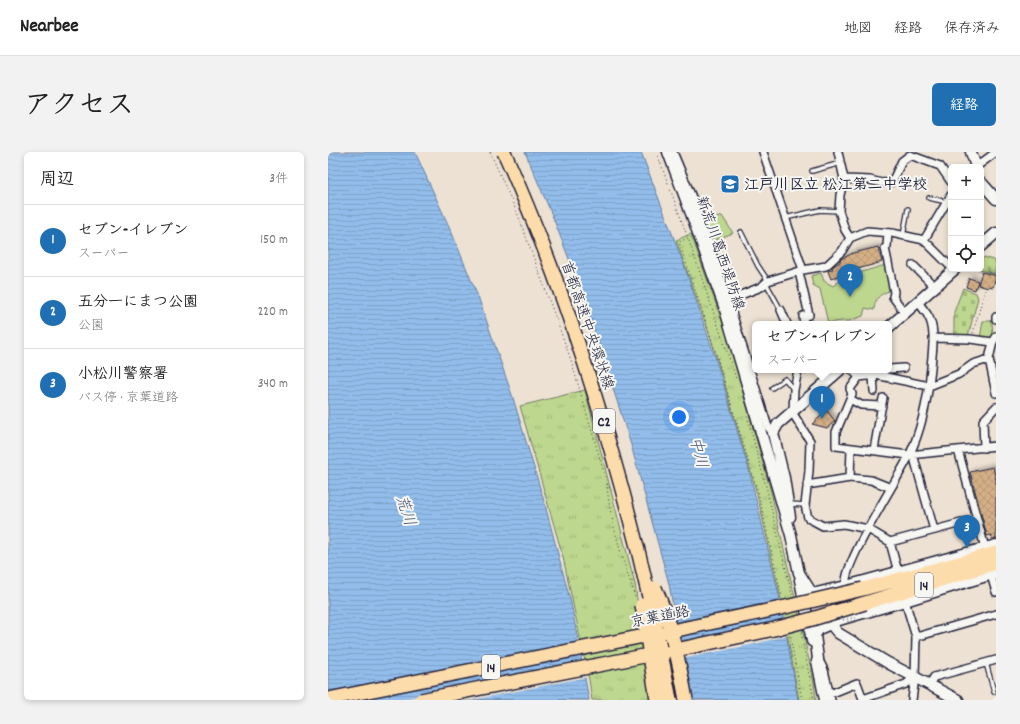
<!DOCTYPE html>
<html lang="ja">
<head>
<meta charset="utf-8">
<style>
	:root { --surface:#fff; --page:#f2f2f2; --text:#222; --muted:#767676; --line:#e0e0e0; --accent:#1f6fb2 }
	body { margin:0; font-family:Dekko,"Klee One",sans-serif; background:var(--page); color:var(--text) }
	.controls { position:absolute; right:12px; top:12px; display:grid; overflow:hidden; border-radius:6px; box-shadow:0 2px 6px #0003 }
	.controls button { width:36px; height:36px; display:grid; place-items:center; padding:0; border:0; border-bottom:1px solid var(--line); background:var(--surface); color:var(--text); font:20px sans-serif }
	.you { position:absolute; left:351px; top:265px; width:14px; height:14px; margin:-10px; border:3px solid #fff; border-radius:50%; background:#1a73e8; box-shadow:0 0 0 6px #1a73e833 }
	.badge { display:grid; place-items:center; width:26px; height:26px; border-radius:50%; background:var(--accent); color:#fff; font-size:13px; font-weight:700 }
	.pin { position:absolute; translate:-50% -33px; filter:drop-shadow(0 1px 2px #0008) }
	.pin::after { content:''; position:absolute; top:21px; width:14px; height:12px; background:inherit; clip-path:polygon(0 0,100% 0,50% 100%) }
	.popup { position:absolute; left:424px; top:169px; width:140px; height:52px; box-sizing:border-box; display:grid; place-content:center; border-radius:6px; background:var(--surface); filter:drop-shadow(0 1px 3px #0005); font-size:13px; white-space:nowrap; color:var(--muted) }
	.popup b { font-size:15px; color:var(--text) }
	.popup::after { content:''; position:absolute; left:50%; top:100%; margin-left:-8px; border:8px solid transparent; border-top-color:var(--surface) }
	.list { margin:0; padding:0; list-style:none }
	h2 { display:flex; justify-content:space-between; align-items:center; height:52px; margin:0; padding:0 16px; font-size:17px }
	h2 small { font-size:13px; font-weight:400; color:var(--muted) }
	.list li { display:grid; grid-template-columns:26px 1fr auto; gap:12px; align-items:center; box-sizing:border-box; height:72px; padding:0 16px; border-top:1px solid var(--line) }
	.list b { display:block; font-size:15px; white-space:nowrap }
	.list p { margin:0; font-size:13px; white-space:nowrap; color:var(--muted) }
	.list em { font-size:13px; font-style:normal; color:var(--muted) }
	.icon { flex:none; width:22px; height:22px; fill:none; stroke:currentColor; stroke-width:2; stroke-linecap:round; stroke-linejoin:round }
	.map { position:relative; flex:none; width:668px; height:548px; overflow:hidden; border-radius:6px }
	header { display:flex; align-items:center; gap:24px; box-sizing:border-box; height:56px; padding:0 20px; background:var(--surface); border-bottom:1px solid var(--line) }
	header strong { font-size:19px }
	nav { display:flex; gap:22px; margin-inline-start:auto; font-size:14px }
	.intro { display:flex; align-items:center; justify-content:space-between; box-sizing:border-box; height:96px; padding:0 24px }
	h1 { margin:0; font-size:28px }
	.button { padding:10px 18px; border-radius:6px; background:var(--accent); color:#fff; font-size:14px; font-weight:700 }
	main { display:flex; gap:24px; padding:0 24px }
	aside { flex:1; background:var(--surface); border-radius:6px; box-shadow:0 2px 6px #0003 }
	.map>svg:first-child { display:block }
	.grass { fill:url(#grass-tufts); stroke:#707c64 }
	.cemetery { fill:url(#cemetery-stones); stroke:#707c64 }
	.park { fill:#bdd78e; stroke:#707c64 }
	.water { fill:url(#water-rules); stroke:#657fa5 }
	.pier { fill:#ece1d2 }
	.building { fill:url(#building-cross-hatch); stroke:#22223b; filter:url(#shadow) }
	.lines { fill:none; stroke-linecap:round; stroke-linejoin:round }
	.lane-casing { stroke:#22223b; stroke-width:6 }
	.street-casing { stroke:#22223b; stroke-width:10 }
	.secondary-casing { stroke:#22223b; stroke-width:13 }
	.highway-casing { stroke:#22223b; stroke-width:16 }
	.path { stroke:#22223b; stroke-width:1; stroke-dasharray:1 3; stroke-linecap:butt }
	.lane { stroke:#f6f6f2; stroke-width:3.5 }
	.street { stroke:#f6f6f2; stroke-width:7 }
	.secondary { stroke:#f6f6f2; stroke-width:10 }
	.highway { stroke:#fddcac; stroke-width:13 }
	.highway-bridge-casing { stroke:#22223b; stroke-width:16; stroke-linecap:butt }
	.path-bridge { stroke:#22223b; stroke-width:1; stroke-dasharray:1 3; stroke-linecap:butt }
	.highway-bridge { stroke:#fddcac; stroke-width:13 }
	.labels { text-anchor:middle; stroke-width:4; stroke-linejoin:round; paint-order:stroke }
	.shield { fill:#f6f6f2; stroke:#626272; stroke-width:1 }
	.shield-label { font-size:14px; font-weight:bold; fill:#22223b }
	.poi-label { font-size:15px; font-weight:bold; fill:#22223b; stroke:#f6f6f2; text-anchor:start }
	.street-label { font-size:15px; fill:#22223b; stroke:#f6f6f2 }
	.water-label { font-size:16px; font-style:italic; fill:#495879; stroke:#f6f6f2 }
</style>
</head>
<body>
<header>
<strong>Nearbee</strong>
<nav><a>地図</a><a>経路</a><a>保存済み</a></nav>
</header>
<div class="intro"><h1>アクセス</h1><a class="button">経路</a></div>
<main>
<aside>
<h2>周辺<small>3件</small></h2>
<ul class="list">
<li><span class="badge">1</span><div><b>セブン-イレブン</b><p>スーパー</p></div><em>150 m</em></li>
<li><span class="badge">2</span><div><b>五分一にまつ公園</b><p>公園</p></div><em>220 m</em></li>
<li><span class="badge">3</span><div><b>小松川警察署</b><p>バス停 · 京葉道路</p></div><em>340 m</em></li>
</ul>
</aside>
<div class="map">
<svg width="668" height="548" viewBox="0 0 668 548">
	<defs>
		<pattern id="grass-tufts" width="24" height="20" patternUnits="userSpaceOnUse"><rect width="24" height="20" fill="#bdd78e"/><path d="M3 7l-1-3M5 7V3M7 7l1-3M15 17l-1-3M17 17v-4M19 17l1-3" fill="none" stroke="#a2b87b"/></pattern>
		<pattern id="cemetery-stones" width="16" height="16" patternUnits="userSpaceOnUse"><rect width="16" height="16" fill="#bdd78e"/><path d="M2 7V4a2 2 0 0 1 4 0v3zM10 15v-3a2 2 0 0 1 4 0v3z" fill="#a2b87b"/></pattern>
		<pattern id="water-rules" width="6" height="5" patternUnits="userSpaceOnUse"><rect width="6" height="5" fill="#92bdeb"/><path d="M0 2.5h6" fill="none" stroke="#7ea2ca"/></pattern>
		<pattern id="building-cross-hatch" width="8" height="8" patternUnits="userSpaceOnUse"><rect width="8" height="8" fill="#d4af86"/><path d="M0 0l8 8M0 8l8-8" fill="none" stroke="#b69675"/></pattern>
		<filter id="shadow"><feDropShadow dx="3" dy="-3" stdDeviation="2" flood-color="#0004"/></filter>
	</defs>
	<rect width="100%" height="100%" fill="#ece1d2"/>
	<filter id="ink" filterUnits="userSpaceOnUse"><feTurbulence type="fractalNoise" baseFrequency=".025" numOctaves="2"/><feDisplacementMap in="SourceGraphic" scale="8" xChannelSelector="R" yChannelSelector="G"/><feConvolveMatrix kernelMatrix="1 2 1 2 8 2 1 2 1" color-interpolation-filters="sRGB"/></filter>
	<g filter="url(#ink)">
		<path class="grass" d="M363,82L399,183L443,340L486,530L488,548H471L453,447L429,342L383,187L348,88Z
			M257,238L307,432L323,548H264L261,528L235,405L192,254Z"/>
		<path class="cemetery" d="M656,105L668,109L667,122L649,117H653V109Z
			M635,136L648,141L650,146L640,184L626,183V160Z"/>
		<path class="park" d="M394,64L405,81L382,90L375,71Z
			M558,113L563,138C551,143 547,145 546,158L537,156L535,164L521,169H514L500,171L492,137L485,133L483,124L493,121L496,129L505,134C516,124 544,117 558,113Z
			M655,169H664L665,184L660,187L652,186Z"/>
		<path class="water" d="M0,0H87L92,11L124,81L152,150L185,246L216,349L243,451L261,548H0Z
			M197,0H313L356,113L388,208L421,318L451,443L470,548H362L341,432L303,293L268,183L250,130L224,63Z"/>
		<path class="pier" d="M457,468L460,483L427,492L353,507L349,490Z
			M256,511L259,525L144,548H70Z"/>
		<path class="building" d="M550,95L554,110L530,117L529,115L503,127L500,119L505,117L504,115L512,110V108L513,107L525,101Z
			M654,120L668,124L665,135L661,134L660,136L650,133Z
			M641,126L650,129L647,138L638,135Z
			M499,259L507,269L499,276L484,272Z
			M665,315L668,328V387H664L663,383L659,384L642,320Z"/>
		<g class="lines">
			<defs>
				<path id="lane" d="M484,19L513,11
					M601,46L619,50L623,53
					M457,66L492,58L511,59
					M413,80L430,114L440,129
					M575,84L580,57
					M438,131L453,158
					M444,236L457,227L465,237
					M462,352L477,353
					M658,511L666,540"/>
				<path id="street" d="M345,0L371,62L400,148L440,275L445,281
					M435,0L475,118
					M510,0L516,27L512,43L511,59L517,78L522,86
					M648,15L668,0
					M516,27L542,28L554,31L564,30L574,9L582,3L612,14L623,30
					M560,81L559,94L557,96L566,140L565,145L577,161
					M596,88L623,43
					M585,113L607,135
					M471,120L481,163L475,164L476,172
					M400,148L433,135L440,129L475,118L498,114L514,99L522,86L539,79L564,81L596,88L623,115
					M453,158L459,172
					M668,165V167
					M605,186L642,187L665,190L668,185
					M665,190L661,207L668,241
					M561,217L576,216
					M524,218L531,225
					M558,218L548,223L601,234L631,222L645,212L661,207
					M545,223L546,239
					M548,223L531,225L522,237L524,242L508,280V294L581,303L668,294
					M522,247L533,253L554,254
					M465,259L466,238L470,218
					M464,260L482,289L481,319L477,353L480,366L495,374L516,372L540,377L562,390L648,367
					M656,296L655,269L668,255
					M546,298L555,246
					M630,298L657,396
					M585,302L606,378
					M522,326L523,296
					M479,333L522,326L543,328L563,336
					M562,390L570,420
					M663,423L668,440
					M518,434C513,414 570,327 581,304C594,277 600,245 603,216C604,199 609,177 599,162C596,158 593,154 590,150
					M577,449L588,485L587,525L584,548
					M588,485L668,462
					M492,510L496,518L503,548
					M601,533L606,525L668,508
					M502,542L529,531L535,547L578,532L587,525"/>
				<path id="secondary" d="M340,0L364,64L396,154L463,383L471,421L485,443
					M643,0L648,15
					M653,30L668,47
					M653,94L668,81
					M561,175L627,117
					M462,365L456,326L445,281L450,272L512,218
					M472,428L484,489
					M484,442L518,434L668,393
					M501,470L510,481L560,511L630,548
					M489,509L497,548
					M490,514V507L487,483L491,477L511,468L577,449L668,421"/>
				<path id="highway" d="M535,437L668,401
					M537,451L668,411"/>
			</defs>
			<use href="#lane" class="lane-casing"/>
			<use href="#street" class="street-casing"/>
			<use href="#secondary" class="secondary-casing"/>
			<use href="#highway" class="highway-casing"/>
			<path class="path" d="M162,0L190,63L243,208L279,331C280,357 290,392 298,417C301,427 305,436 307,446
				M330,4L360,86
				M645,181L657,138
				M408,226L360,86L351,90L380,176L430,340L454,445
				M419,264L439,338L464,443
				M279,332L284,339
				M304,430L305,421
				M473,481L486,548
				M462,484L474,548"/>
			<use href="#lane" class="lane"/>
			<use href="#street" class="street"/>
			<use href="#secondary" class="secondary"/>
			<use href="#highway" class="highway"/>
			<defs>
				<path id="highway-bridge" d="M176,0C224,107 261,217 292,330C312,402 329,475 342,548
					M327,436C343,472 351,509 358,548
					M314,453L329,548
					M339,480L453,456L535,437
					M343,499L446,477L484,467L537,451
					M0,547L326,482
					M93,548L331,501"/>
			</defs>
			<use href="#highway-bridge" class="highway-bridge-casing"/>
			<path class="path-bridge" d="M503,431L495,433L496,435L505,433
				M515,468L528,465V467L520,470V468"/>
			<use href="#highway-bridge" class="highway-bridge"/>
		</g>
	</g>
	<defs>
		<symbol id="school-square" viewBox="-11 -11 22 22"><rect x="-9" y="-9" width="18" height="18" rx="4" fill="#1f6fb2" stroke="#f6f6f2"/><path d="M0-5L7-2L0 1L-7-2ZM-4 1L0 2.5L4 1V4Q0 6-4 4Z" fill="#fff"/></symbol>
	</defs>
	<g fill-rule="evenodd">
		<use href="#school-square" x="391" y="21" width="22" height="22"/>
	</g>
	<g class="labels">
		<g class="shield">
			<rect x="265" y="257" width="22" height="24" rx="3"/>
			<rect x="587" y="421" width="18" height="24" rx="3"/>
			<rect x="154" y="503" width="18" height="24" rx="3"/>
		</g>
		<g class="shield-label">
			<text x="276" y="274">C2</text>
			<text x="596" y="438">14</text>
			<text x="163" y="520">14</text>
		</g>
		<g class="poi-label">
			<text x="416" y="37">江戸川区立 松江第二中学校</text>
		</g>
		<g class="street-label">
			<text transform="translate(393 101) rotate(71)" y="5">新荒川葛西堤防線</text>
			<text transform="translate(260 173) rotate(71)" y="5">首都高速中央環状線</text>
			<text transform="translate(332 464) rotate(-11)" y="5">京葉道路</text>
		</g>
		<g class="water-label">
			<text transform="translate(372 300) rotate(76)" y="6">中川</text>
			<text transform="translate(79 358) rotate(72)" y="6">荒川</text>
		</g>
	</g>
</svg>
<div class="controls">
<button>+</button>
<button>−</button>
<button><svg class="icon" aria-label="locate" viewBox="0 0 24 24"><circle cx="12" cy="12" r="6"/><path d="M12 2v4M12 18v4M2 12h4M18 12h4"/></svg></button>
</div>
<div class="you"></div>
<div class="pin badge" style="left:494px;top:267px">1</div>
<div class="popup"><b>セブン-イレブン</b>スーパー</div>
<div class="pin badge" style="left:522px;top:145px">2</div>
<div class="pin badge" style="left:639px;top:396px">3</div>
</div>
</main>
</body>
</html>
